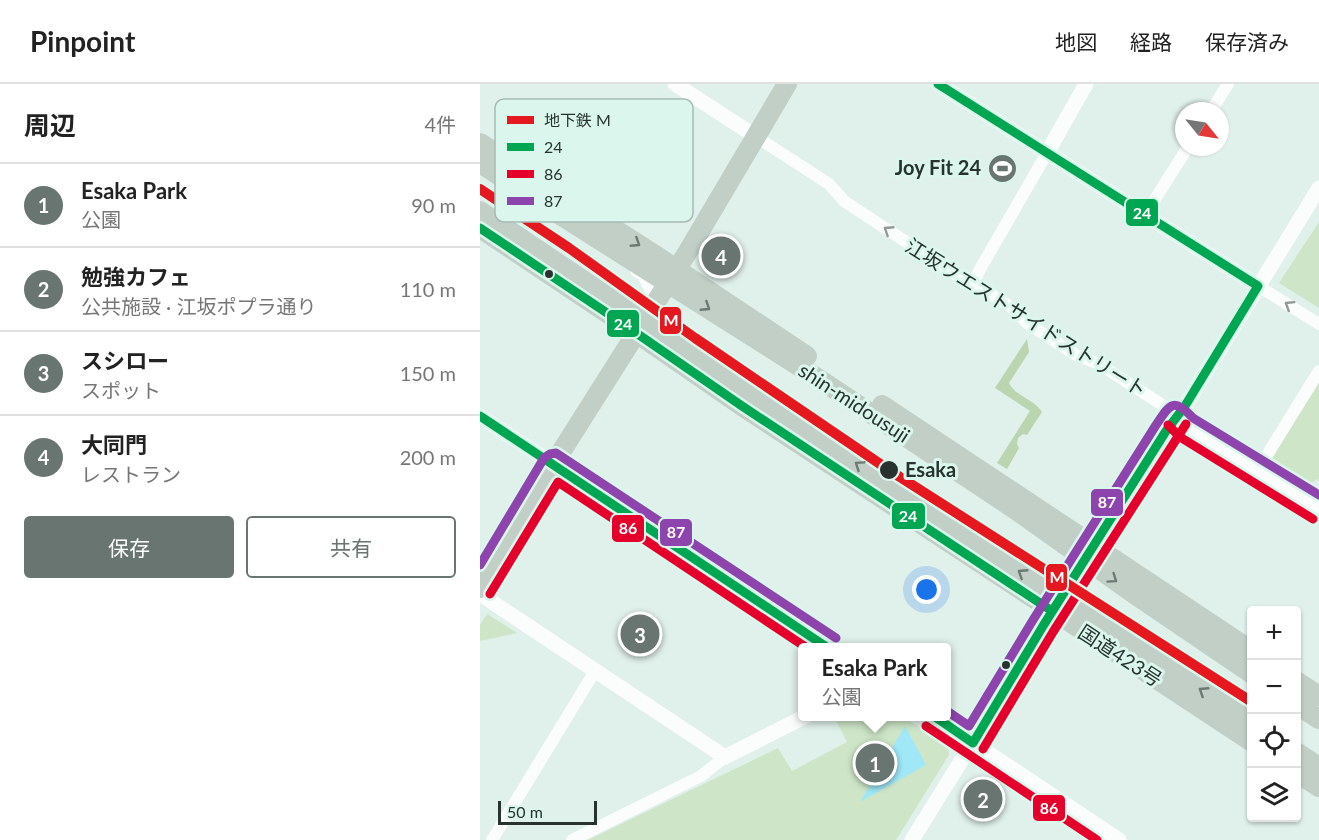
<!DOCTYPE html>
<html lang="ja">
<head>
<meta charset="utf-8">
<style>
	:root { --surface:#fff; --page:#f6f6f6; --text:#222; --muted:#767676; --line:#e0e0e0; --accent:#687571 }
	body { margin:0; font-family:Lato,"Noto Sans JP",sans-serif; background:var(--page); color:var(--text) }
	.controls { position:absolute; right:18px; bottom:18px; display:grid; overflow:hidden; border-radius:6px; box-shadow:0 2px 4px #0004 }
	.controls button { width:54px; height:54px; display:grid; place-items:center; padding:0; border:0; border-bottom:2px solid var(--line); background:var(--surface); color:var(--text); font:30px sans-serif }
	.compass { position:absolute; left:695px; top:18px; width:54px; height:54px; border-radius:50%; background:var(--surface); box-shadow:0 2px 4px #0004; rotate:120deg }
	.scale { position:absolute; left:18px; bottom:15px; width:99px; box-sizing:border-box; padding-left:6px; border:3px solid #28332f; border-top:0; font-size:16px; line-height:21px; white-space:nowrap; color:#28332f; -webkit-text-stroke:4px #daf6ed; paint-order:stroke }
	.you { position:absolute; left:447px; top:506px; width:21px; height:21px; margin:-15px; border:4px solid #fff; border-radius:50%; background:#1a73e8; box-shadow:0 0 0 9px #1a73e833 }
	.badge { display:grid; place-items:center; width:39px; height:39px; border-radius:50%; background:var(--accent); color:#fff; font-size:20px; font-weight:700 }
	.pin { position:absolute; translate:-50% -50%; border:3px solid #fff; box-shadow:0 2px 6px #0006 }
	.popup { position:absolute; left:318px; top:559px; width:153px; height:78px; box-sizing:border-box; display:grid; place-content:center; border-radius:6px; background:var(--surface); filter:drop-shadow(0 2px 4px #0005); font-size:20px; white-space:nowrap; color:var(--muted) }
	.popup b { font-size:22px; color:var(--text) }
	.popup::after { content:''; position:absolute; left:50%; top:100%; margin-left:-12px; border:12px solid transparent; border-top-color:var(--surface) }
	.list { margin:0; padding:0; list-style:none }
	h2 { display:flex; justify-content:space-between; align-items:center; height:78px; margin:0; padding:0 24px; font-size:26px }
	h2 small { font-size:20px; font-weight:400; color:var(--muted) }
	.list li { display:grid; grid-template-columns:39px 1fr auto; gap:18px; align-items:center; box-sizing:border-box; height:84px; padding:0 24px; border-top:2px solid var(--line) }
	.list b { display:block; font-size:22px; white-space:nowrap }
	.list p { margin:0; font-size:20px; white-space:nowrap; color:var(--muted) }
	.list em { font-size:20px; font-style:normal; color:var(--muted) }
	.actions { display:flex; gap:12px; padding:18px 24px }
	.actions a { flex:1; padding:14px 0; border:2px solid var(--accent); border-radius:6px; text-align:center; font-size:21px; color:var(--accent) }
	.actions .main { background:var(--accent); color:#fff }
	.icon { flex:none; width:33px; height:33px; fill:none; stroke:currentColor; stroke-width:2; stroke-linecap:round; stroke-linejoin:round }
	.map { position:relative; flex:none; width:839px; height:756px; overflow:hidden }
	header { display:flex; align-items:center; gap:36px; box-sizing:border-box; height:84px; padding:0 30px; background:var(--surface); border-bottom:2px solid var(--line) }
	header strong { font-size:28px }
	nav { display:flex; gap:33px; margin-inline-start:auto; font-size:21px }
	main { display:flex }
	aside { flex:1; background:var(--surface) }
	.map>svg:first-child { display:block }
	.green { fill:#cee6c7 }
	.forest { fill:#bad5b0 }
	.water { fill:#a0e8f7 }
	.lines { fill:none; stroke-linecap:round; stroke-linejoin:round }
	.minor { stroke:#fafdfc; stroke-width:12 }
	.tertiary { stroke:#fafdfc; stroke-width:15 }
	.trunk { stroke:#c1cfc7; stroke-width:20 }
	.bus-1-casing { stroke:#daf6ed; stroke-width:14 }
	.bus-2-casing { stroke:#daf6ed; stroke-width:14 }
	.bus-3-casing { stroke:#daf6ed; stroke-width:14 }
	.bus-1 { stroke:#00a651; stroke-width:9 }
	.bus-2 { stroke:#e4002b; stroke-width:9 }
	.bus-3 { stroke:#8e44ad; stroke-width:9 }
	.metro-1-casing { stroke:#daf6ed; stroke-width:15 }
	.metro-1 { stroke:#e5171f; stroke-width:10 }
	.oneway { stroke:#919896 }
	.oneway2 { stroke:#6d7973 }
	.bus-dot { fill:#28332f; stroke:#daf6ed; stroke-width:2 }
	.labels { text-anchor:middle; stroke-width:6; stroke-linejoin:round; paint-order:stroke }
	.poi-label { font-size:20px; font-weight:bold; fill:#28332f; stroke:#daf6ed; text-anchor:end }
	.street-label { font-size:20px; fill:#28332f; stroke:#daf6ed }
	.stop-label { font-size:20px; font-weight:bold; fill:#28332f; stroke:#daf6ed; text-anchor:start }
	.key { fill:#daf6ed; stroke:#a5bcb4; stroke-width:1.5 }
	.key-label { font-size:16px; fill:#28332f }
	.line-badge { stroke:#daf6ed; stroke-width:2 }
	.badge-label { font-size:16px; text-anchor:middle; font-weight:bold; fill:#fff }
</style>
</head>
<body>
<header>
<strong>Pinpoint</strong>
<nav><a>地図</a><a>経路</a><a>保存済み</a></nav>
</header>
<main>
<aside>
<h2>周辺<small>4件</small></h2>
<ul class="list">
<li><span class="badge">1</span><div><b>Esaka Park</b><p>公園</p></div><em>90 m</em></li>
<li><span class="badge">2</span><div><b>勉強カフェ</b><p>公共施設 · 江坂ポプラ通り</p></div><em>110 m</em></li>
<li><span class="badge">3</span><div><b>スシロー</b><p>スポット</p></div><em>150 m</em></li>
<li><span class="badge">4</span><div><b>大同門</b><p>レストラン</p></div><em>200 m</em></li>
</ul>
<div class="actions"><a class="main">保存</a><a>共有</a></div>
</aside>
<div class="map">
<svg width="839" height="756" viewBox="0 0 839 756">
	<rect width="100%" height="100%" fill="#e0f0eb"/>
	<path class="green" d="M128,52L156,69L123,121L95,103Z
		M839,138V224L799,199Z
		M839,298V395L832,398H824L794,381L792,374Z
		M7,530L37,549L0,557V541Z
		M360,633H423L468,660L469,671L416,756H108L298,664L312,687L367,658L355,635Z"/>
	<path class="forest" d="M547,255L549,268L529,299C535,312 554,315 562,328L547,351L543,350L538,354L537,360L539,364L527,385L517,379L550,327L515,304Z"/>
	<path class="water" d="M425,642L446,681L380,718Z"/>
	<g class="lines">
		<path class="minor" d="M731,27L748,0
			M275,52L349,100L364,117L481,194L494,199L531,223L547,239L596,271L619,280L681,320L696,333
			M665,131L708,63
			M156,187L163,191L176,218L186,243L195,249
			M494,199L499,187L567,69
			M778,202L839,240
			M777,387L839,287
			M12,756L115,587
			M92,756L221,692L245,673"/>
		<path class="tertiary" d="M195,0L275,52
			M458,0L778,202
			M567,69L606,0
			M0,332L349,564
			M696,333L706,343L839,425
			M0,510L245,673L326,632
			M453,632L639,756
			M432,756L501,645L563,542L686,347L705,322L839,104"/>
		<path class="trunk" d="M0,59L175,171L327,272
			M0,79L58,117L333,291L536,426L653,509L772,590
			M0,127L444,425L772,639
			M0,144L136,235L262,322L772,658
			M402,321L772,567
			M0,504L81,368L207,169L307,0
			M816,597L839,612
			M816,620L839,635
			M816,668L839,683
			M816,688L839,703"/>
		<defs>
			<path id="bus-1" d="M0,144L136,235L262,322L572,527
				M0,332L348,564
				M454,632L493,659L563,542L686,347L705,322L778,202L458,0"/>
			<path id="bus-2" d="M688,341L700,353L833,435
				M10,510L78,398L327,564
				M446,642L617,756
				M503,665L573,548L706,340"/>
			<path id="bus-3" d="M0,481L64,374L70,370L76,369L356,554
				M467,627L489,642L553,536L676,341C690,320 693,313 713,334L839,411"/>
		</defs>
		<use href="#bus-1" class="bus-1-casing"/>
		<use href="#bus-2" class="bus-2-casing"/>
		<use href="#bus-3" class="bus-3-casing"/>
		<use href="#bus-1" class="bus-1"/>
		<use href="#bus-2" class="bus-2"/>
		<use href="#bus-3" class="bus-3"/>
		<defs>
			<path id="metro-1" d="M0,105L89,164L215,254L409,386L772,618"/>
		</defs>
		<use href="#metro-1" class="metro-1-casing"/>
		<use href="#metro-1" class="metro-1"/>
	</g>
	<defs><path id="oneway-chevron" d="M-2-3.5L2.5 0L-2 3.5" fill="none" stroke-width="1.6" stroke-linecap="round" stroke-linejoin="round" transform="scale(1.5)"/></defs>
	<g class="oneway">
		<use href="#oneway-chevron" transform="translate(408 146) rotate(-147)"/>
		<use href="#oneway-chevron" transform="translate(809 221) rotate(-148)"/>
	</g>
	<g class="oneway2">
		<use href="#oneway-chevron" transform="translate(156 159) rotate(33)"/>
		<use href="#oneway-chevron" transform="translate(226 223) rotate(33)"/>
		<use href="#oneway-chevron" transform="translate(379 381) rotate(-146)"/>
		<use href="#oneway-chevron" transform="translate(542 489) rotate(-147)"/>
		<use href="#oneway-chevron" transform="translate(633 495) rotate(35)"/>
		<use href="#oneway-chevron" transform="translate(723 607) rotate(-147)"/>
	</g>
	<defs>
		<symbol id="stadium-disc" viewBox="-11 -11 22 22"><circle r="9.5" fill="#687571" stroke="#daf6ed"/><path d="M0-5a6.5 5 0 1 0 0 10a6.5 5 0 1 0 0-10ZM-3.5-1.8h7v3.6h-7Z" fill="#fff"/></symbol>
	</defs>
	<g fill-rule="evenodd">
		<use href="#stadium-disc" x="506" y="68" width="33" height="33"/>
	</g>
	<g class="bus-dot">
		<circle cx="69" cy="190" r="5"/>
		<circle cx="409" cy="386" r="10"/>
		<circle cx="526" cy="581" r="5"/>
	</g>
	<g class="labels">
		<g class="poi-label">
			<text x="501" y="91">Joy Fit 24</text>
		</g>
		<g class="street-label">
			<text transform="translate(546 234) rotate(32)" y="7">江坂ウエストサイドストリート</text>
			<text transform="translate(374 319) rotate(33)" y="7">shin-midousuji</text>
			<text transform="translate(640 572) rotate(33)" y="7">国道423号</text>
		</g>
		<g class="stop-label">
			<text x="425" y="393">Esaka</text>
		</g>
	</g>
	<rect x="15" y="15" width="198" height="123" rx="9" class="key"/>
	<rect x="27" y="32" width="27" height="8" fill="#e5171f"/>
	<rect x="27" y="59" width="27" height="8" fill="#00a651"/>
	<rect x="27" y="86" width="27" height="8" fill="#e4002b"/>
	<rect x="27" y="113" width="27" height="8" fill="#8e44ad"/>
	<g class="key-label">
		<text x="64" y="42">地下鉄 M</text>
		<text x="64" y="69">24</text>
		<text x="64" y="96">86</text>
		<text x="64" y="123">87</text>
	</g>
	<g class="line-badge">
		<rect x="645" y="114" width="34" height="29" rx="6" fill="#00a651"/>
		<rect x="179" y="222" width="23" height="29" rx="6" fill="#e5171f"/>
		<rect x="126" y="225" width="34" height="29" rx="6" fill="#00a651"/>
		<rect x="610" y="404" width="34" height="29" rx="6" fill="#8e44ad"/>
		<rect x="411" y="418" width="35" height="28" rx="6" fill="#00a651"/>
		<rect x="131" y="430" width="34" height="29" rx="6" fill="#e4002b"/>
		<rect x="179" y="434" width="34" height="29" rx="6" fill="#8e44ad"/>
		<rect x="565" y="479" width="23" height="29" rx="6" fill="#e5171f"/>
		<rect x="552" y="710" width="34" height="28" rx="6" fill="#e4002b"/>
	</g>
	<g class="badge-label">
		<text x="662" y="135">24</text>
		<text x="191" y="242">M</text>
		<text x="143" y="246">24</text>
		<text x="627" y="424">87</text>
		<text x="428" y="438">24</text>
		<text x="148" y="450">86</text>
		<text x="196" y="454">87</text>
		<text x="577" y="499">M</text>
		<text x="569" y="730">86</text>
	</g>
</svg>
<div class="controls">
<button>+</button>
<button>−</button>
<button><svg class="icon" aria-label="locate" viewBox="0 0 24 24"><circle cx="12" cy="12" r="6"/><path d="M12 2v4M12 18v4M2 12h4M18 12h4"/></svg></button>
<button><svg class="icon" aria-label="layers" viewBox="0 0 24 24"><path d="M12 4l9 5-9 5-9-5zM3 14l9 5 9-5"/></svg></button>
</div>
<svg class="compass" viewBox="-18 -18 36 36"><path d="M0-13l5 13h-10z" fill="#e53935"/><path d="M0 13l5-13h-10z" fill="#767676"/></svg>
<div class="scale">50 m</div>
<div class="you"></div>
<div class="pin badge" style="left:395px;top:679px">1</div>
<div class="popup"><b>Esaka Park</b>公園</div>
<div class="pin badge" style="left:503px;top:715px">2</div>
<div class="pin badge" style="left:160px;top:550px">3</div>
<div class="pin badge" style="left:241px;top:172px">4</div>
</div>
</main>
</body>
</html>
